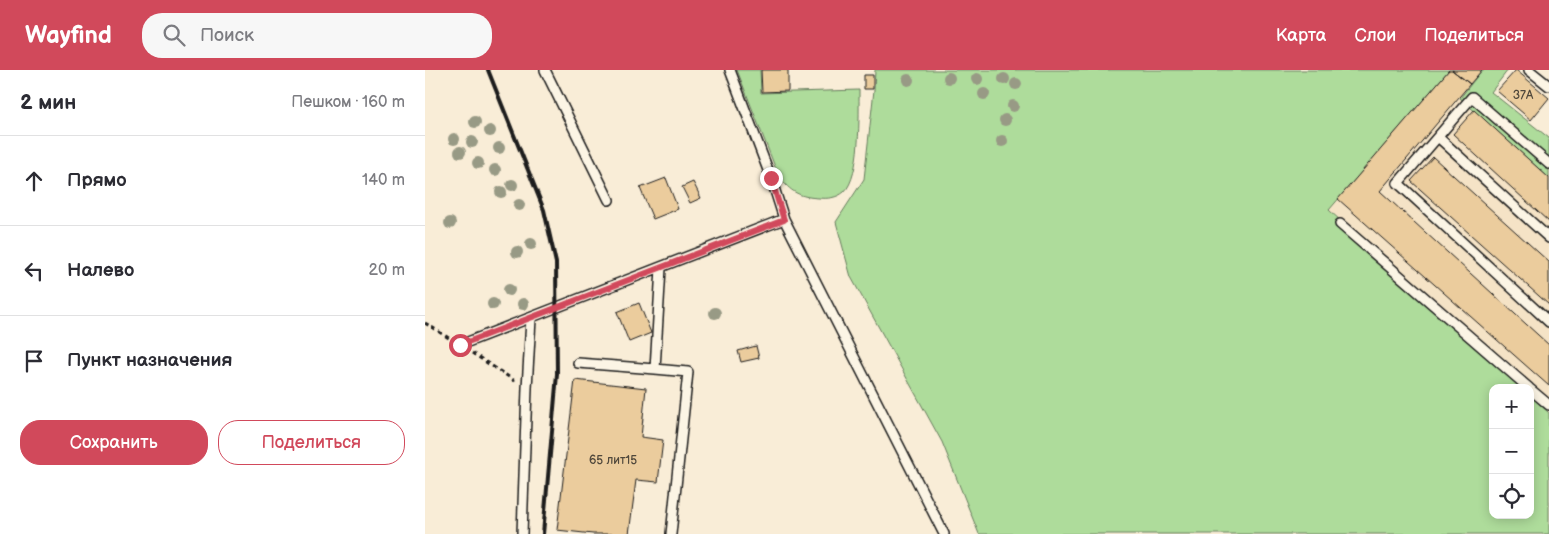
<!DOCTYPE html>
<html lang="ru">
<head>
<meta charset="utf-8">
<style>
	:root { --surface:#fff; --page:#f7f7f7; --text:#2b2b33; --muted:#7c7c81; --line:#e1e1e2; --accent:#d1495b }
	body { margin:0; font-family:"Balsamiq Sans",sans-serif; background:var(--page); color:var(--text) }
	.controls { position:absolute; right:15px; bottom:15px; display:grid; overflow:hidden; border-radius:10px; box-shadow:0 2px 12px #0003 }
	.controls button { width:45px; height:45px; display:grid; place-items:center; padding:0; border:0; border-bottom:1px solid var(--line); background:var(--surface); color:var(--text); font:25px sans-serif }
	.stop { position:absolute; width:15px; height:15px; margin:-11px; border:4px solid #d1495b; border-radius:50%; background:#fff }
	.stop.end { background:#d1495b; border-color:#fff; box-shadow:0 1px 5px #0008 }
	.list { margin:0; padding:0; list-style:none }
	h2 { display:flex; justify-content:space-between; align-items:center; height:65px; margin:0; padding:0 20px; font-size:21px }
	h2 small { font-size:16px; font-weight:400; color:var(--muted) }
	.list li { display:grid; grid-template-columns:32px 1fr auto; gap:15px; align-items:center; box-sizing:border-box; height:90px; padding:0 20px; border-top:1px solid var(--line) }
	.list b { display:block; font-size:19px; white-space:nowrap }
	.list em { font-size:16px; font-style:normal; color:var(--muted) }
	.actions { display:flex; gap:10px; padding:15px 20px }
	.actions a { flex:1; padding:11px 0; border:1px solid var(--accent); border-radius:20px; text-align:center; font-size:18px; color:var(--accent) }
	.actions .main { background:var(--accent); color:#fff }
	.icon { flex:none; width:28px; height:28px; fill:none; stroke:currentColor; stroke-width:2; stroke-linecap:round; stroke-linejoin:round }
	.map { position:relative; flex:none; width:1124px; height:464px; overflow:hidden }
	header { display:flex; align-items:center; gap:30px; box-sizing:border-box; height:70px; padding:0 25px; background:var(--accent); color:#fff }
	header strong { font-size:24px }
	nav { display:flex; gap:28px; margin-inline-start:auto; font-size:18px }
	.search { width:350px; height:45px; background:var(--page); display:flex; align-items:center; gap:12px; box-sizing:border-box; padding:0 18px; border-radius:20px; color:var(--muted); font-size:19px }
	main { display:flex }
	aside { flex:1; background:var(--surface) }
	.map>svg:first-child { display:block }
	.built { fill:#f5e3c6 }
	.green { fill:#aedc9b; stroke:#657c5c }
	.building { fill:#ebcc9d; stroke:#1c1c1c }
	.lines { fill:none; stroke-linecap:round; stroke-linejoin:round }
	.lane-casing { stroke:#1c1c1c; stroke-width:12 }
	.path { stroke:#1c1c1c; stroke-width:3; stroke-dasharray:4 4; stroke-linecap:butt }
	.lane { stroke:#fcf5e5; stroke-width:9 }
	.rail { stroke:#1c1c1c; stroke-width:4 }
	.tree { fill:#989a85 }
	.route { stroke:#d1495b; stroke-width:6 }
	.labels { text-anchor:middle; stroke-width:4; stroke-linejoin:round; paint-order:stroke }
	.number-label { font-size:12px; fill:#50483c }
</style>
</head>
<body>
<header>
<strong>Wayfind</strong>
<div class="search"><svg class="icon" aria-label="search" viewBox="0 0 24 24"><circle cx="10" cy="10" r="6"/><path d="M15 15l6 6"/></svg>Поиск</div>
<nav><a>Карта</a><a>Слои</a><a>Поделиться</a></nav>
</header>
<main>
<aside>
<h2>2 мин<small>Пешком · 160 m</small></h2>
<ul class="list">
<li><svg class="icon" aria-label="ahead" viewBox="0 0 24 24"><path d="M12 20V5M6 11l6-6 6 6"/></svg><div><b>Прямо</b></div><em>140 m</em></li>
<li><svg class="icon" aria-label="left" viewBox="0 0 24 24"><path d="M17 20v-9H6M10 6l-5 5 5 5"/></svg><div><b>Налево</b></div><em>20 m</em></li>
<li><svg class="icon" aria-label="arrive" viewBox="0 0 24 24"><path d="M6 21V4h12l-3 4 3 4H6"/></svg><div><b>Пункт назначения</b></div></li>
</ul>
<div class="actions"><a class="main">Сохранить</a><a>Поделиться</a></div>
</aside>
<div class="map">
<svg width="1124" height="464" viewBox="0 0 1124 464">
	<rect width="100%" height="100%" fill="#f9edd7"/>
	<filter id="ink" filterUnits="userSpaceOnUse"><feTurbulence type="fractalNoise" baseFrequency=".02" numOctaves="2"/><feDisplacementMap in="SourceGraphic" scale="10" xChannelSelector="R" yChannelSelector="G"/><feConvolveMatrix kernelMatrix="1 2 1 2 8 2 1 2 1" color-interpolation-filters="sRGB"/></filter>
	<g filter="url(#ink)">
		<path class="built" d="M1024,0H1027L1045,14L1035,28L1124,108V343L1105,325V318H1097L904,140Z"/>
		<path class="green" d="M312,0H335L336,23L434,20C434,44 436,106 419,122C412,128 402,129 394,128C374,127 366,122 354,107Z
			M450,0H1024L904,140L1097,318H1068V445H1105V325L1124,343V464H554L517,372L426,207L411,152L439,109L449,20Z
			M1057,0H1083L1066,22L1124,68V108L1035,28Z"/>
		<path class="building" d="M336,0H363V21L337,22Z
			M1024,0H1027L1045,14L955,121L1124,275V316L913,129Z
			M1027,0H1057L1045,14Z
			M1091,0L1124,28L1106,50L1072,21Z
			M439,5H448V19H439Z
			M1049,40L1124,108V152L1028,64Z
			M1008,87L1124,192V235L986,111Z
			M241,108L253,139L228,149L215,118Z
			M268,112L276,128L265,133L257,117Z
			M214,233L226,263L204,272L192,242Z
			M331,276L334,288L316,292L313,281Z
			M150,310L221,318L216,367L238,370L233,412L211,410L204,464H168L132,460Z"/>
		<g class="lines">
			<defs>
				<path id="lane" d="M120,0L184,130
					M1104,0L1124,16
					M1013,67L1124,168
					M1124,94L1047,27L973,113L1124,252
					M359,149L519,464
					M915,154L1104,318
					M35,275L359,149L346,108L305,0
					M153,293L230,299L236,198
					M230,299L263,302L246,464
					M1105,319L1124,335
					M97,464L102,318L106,249"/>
			</defs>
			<use href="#lane" class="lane-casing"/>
			<path class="path" d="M0,253L27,270
				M47,283L90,311"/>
			<use href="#lane" class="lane"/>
			<path class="rail" d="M63,0L119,140L131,193L132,304L118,464"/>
		</g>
		<g class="tree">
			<circle cx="524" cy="8" r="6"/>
			<circle cx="552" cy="9" r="6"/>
			<circle cx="579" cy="9" r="6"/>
			<circle cx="483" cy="10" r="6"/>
			<circle cx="591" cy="14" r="6"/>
			<circle cx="559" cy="24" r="6"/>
			<circle cx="588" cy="36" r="6"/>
			<circle cx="580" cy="50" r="6"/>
			<circle cx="50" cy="52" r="6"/>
			<circle cx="65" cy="61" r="6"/>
			<circle cx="29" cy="69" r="6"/>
			<circle cx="577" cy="71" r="6"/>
			<circle cx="47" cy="72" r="6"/>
			<circle cx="74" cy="78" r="6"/>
			<circle cx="35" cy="82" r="6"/>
			<circle cx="53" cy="93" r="6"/>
			<circle cx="70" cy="100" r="6"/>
			<circle cx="87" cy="115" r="6"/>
			<circle cx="76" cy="122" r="6"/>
			<circle cx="94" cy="135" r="6"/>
			<circle cx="25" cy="153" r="6"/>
			<circle cx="106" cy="174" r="6"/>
			<circle cx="92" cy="182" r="6"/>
			<circle cx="84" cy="220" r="6"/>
			<circle cx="68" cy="234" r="6"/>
			<circle cx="98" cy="234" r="6"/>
			<circle cx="290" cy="243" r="6"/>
		</g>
	</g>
	<g class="lines" filter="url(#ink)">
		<path class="route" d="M35,275L359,150L346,108"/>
	</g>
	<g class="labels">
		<g class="number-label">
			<text x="1098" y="29">37А</text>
			<text x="188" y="394">65 лит15</text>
		</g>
	</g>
</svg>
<div class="controls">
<button>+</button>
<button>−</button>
<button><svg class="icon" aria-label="locate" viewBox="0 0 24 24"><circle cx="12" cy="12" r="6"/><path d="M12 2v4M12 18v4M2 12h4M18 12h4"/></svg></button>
</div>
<div class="stop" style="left:35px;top:275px"></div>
<div class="stop end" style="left:346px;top:108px"></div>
</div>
</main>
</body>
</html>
